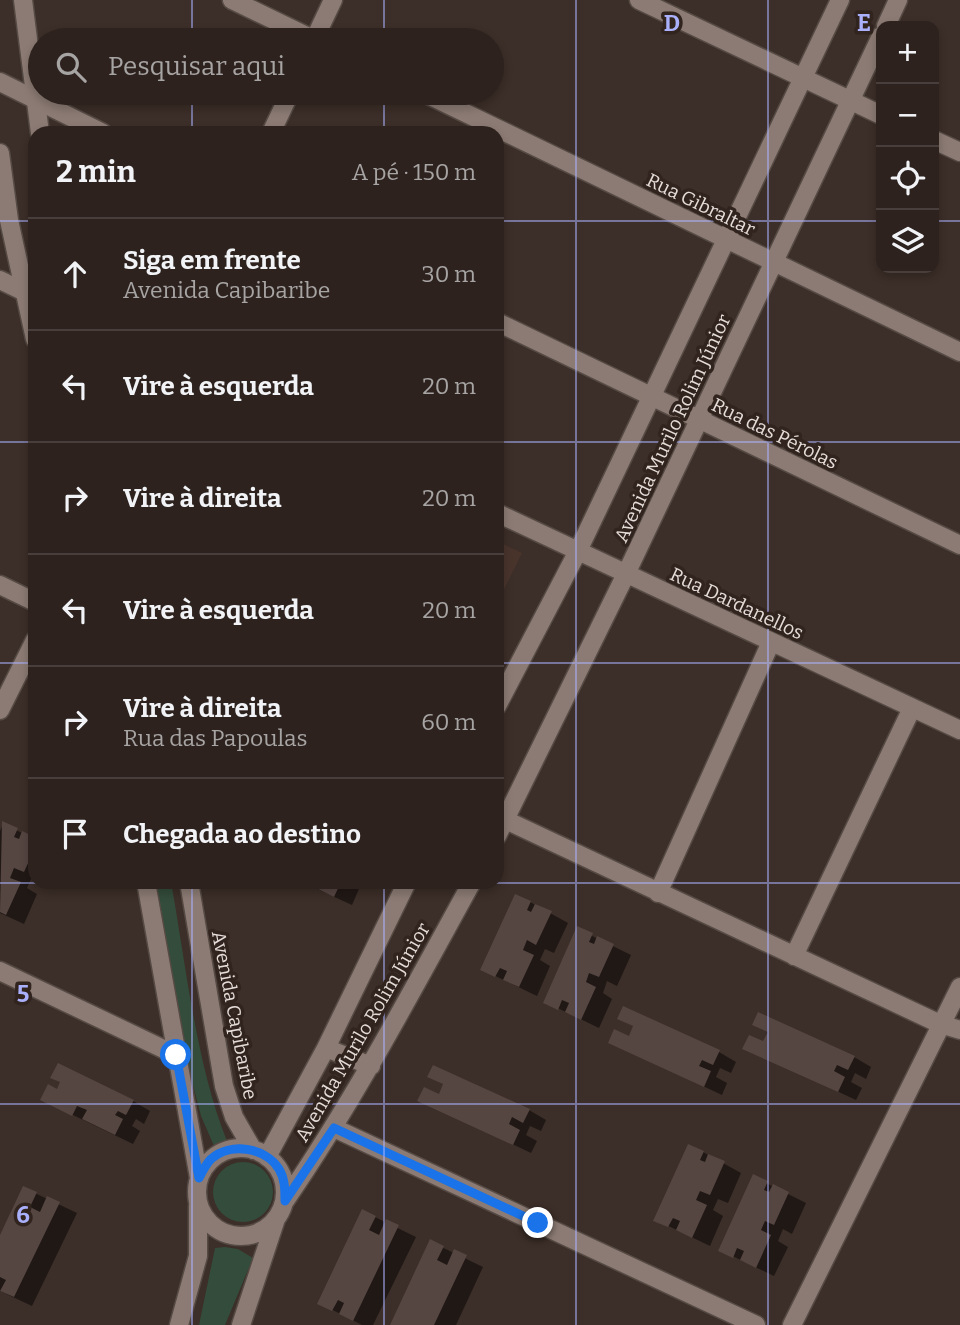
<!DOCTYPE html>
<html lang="pt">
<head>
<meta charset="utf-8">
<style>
	:root { --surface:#2d221e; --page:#352a27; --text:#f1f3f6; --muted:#a7a4a4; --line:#483f3c }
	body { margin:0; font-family:Bitter,serif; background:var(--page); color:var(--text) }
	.controls { position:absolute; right:21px; top:21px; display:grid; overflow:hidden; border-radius:14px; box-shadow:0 4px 10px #0003 }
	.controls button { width:63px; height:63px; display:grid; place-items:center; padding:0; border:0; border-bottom:2px solid var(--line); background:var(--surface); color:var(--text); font:35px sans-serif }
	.stop { position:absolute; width:21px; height:21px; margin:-16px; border:5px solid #1a73e8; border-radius:50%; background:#fff }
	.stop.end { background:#1a73e8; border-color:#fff; box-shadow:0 2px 7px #0008 }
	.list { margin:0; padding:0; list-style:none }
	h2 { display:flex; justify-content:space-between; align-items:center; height:91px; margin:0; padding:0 28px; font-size:30px }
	h2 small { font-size:23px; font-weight:400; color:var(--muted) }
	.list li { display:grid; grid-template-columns:46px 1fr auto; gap:21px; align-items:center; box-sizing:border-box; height:112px; padding:0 28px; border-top:2px solid var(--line) }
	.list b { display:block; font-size:26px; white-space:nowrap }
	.list p { margin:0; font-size:23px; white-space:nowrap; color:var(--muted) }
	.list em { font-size:23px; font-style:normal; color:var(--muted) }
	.icon { flex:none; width:38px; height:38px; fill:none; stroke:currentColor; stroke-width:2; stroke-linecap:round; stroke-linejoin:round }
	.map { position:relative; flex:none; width:960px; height:1325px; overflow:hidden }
	.search { position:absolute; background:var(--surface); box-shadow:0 4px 10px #0003; left:28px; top:28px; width:476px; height:77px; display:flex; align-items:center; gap:18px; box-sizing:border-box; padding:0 24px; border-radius:38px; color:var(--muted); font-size:26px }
	.panel { position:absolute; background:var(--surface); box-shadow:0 4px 10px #0003; left:28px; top:126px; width:476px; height:763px; border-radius:21px }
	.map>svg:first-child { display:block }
	.built { fill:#49342c }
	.green { fill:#334c3b }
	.shadow { fill:#0007 }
	.building { fill:#564642 }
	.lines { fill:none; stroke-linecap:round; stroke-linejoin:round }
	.street-casing { stroke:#554a44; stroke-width:21 }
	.secondary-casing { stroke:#554a44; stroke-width:21 }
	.street { stroke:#8c7b74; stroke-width:18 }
	.secondary { stroke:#8c7b74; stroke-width:18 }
	.route { stroke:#1a73e8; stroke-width:9 }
	.grid { fill:none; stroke:#aab0fb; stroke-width:2; stroke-opacity:0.55 }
	.labels { text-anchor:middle; stroke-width:7; stroke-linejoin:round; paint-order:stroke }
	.street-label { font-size:19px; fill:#e6ddd9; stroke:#31241e }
	.grid-label { font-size:23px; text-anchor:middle; font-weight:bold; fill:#aab0fb; stroke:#31241e; stroke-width:7; stroke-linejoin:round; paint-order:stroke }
</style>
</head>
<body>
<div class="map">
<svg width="960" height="1325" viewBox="0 0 960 1325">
	<rect width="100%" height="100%" fill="#3c2e28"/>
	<path class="built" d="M497,541L522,553L497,603Z"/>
	<path class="green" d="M154,882H171C186,964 196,1064 227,1141L214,1146L201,1116L187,1062Z
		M213 1192a30 30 0 1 1 60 0a30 30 0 1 1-60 0Z
		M225,1247L238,1249L253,1258L225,1325H199L215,1248Z"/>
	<path class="shadow" d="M3,824L35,839V878L32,877L27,888L37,894L24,924L0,913V831Z
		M302,882H362L352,905Z
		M530,902L568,923L554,953L545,949L540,960L550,966L537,996L483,970Z
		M578,929L631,955L617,986L607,981L603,993L612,999L599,1028L545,1002Z
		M619,1018L719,1052L736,1062L731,1073L720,1068L716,1077L727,1083L722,1095L610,1042L630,1038L635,1027Z
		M764,1044L854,1057L871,1067L866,1079L855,1073L851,1082L862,1088L856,1100L744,1048Z
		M429,1076L529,1110L546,1120L541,1131L530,1126L526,1135L537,1141L531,1153L420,1100L439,1097L445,1085Z
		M58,1091L133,1101L150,1111L144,1124L136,1119L132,1126L140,1131L133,1144L42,1100Z
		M703,1152L741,1173L728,1203L718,1199L713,1210L723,1216L710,1246L656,1220Z
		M754,1177L806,1203L792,1234L783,1229L778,1241L788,1247L774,1276L720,1250Z
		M24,1188L77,1213L32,1306L0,1291V1239Z
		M375,1217L416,1237L373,1325H362L319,1303Z
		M431,1242L483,1267L456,1325H391Z"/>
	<path class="building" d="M2,821L18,828L14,837L19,839L22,831L35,837V848L24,872L14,868L10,878L21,882L6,915L0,912Z
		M321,882H341L334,897L318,889Z
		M515,894L531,901L527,910L531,912L535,904L552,911L536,945L527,940L523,950L534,955L519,987L503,980L507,971L500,968L495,977L480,970Z
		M577,926L593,933L589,942L594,944L597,936L614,944L599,977L589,973L586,982L596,987L581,1020L565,1012L569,1003L562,1000L558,1010L543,1003Z
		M623,1006L720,1050L713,1065L702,1060L699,1066L711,1071L704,1087L608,1043L614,1029L629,1036L633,1026L617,1019Z
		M758,1012L855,1056L848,1070L837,1065L834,1071L845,1077L838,1092L742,1049L749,1035L763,1041L768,1032L752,1025Z
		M58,1063L134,1100L126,1115L118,1111L115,1115L123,1119L115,1135L82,1119L87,1110L77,1106L72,1116L40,1100L48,1084L57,1089L60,1082L50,1078Z
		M433,1065L530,1109L523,1123L512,1117L509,1124L520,1130L513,1145L417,1101L424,1087L439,1094L443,1084L427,1077Z
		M688,1144L704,1151L700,1160L705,1162L708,1154L725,1161L710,1195L700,1191L696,1200L707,1205L692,1238L676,1230L680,1221L673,1218L668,1227L653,1221Z
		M753,1174L768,1181L764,1190L769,1192L773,1184L789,1192L774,1225L765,1221L761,1230L771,1235L756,1268L740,1260L744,1251L737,1248L733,1258L718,1251Z
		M23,1186L37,1192L30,1207L40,1212L47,1196L60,1202L14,1297L0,1291L6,1280L0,1277V1235Z
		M362,1209L376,1216L369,1230L379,1235L386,1219L399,1225L353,1321L339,1314L344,1303L338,1300L332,1311L317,1304Z
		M430,1239L444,1246L437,1260L447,1265L454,1249L467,1255L434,1325H390Z"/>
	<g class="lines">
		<defs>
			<path id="street" d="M232,0L315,40
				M639,0L881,115
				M314,40L333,0
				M0,82L103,133
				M424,93L960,352
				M271,133L290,93
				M934,140L960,152
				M0,280L35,297
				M497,322L960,545
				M497,513L960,730
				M0,710L35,640
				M497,816L940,1024L960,1030
				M658,893L771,642
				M794,956L912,708
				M0,971L176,1055
				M334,1128L756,1325
				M792,1325L960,987"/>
			<path id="secondary" d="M23,0L40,133
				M886,26L898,0
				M0,153L9,220L35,339
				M0,585L35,602
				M497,706L578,551L840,0
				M497,836L626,574L881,36
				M146,882L199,1178
				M189,882L224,1086L234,1117L253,1150
				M326,1048L371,1066
				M197 1192a44 44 0 1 1 88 0a44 44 0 1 1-88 0Z
				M267,1157L326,1048L407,882
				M285,1201C355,1099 412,991 472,882
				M179,1325L198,1256V1206
				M241,1325L276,1219"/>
		</defs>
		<use href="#street" class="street-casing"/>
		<use href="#secondary" class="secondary-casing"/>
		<use href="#street" class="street"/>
		<use href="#secondary" class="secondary"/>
	</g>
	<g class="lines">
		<path class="route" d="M176,1055L199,1178C202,1172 206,1164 211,1159C230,1142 265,1147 279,1169C285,1179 285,1190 285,1201L334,1128L538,1223"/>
	</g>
	<path class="grid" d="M192,0V40M384,0V40M576,0V1325M768,0V1325M192,93V133M384,93V133M0,221H35M497,221H881M934,221H960M0,442H35M497,442H960M0,663H35M497,663H960M192,882V1325M384,882V1325M0,883H960M0,1104H960"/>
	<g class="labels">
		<g class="street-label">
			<text transform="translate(701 204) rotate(26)" y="7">Rua Gibraltar</text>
			<text transform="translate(672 428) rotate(-65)" y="7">Avenida Murilo Rolim Júnior</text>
			<text transform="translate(775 433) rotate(26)" y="7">Rua das Pérolas</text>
			<text transform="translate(737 603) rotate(25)" y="7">Rua Dardanellos</text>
			<text transform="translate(235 1015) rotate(79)" y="7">Avenida Capibaribe</text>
			<text transform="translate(362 1032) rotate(-60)" y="7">Avenida Murilo Rolim Júnior</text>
		</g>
	</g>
	<g class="grid-label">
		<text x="672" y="31">D</text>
		<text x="864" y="31">E</text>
		<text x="23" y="1002">5</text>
		<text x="23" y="1223">6</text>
	</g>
</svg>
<div class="controls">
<button>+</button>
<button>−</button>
<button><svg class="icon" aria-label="locate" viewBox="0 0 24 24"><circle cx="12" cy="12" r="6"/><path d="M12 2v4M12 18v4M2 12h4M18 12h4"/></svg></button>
<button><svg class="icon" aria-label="layers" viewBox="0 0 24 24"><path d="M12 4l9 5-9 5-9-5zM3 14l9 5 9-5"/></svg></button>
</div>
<div class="stop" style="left:176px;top:1055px"></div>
<div class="stop end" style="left:538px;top:1223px"></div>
<div class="search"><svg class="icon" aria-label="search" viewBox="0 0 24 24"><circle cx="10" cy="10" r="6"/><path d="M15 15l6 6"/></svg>Pesquisar aqui</div>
<section class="panel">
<h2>2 min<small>A pé · 150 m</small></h2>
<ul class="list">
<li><svg class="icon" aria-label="ahead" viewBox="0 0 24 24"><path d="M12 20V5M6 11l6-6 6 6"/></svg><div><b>Siga em frente</b><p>Avenida Capibaribe</p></div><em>30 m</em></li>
<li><svg class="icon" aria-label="left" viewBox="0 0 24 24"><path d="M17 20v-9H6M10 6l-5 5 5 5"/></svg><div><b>Vire à esquerda</b></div><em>20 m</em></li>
<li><svg class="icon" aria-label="right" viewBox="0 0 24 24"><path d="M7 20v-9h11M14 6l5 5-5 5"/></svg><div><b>Vire à direita</b></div><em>20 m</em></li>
<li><svg class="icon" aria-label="left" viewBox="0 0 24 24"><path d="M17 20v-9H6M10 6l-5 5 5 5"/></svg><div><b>Vire à esquerda</b></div><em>20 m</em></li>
<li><svg class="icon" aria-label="right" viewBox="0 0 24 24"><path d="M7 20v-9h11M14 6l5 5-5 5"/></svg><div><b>Vire à direita</b><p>Rua das Papoulas</p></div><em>60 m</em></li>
<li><svg class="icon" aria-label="arrive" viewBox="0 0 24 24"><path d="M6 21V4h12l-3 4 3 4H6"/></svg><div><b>Chegada ao destino</b></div></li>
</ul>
</section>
</div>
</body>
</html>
